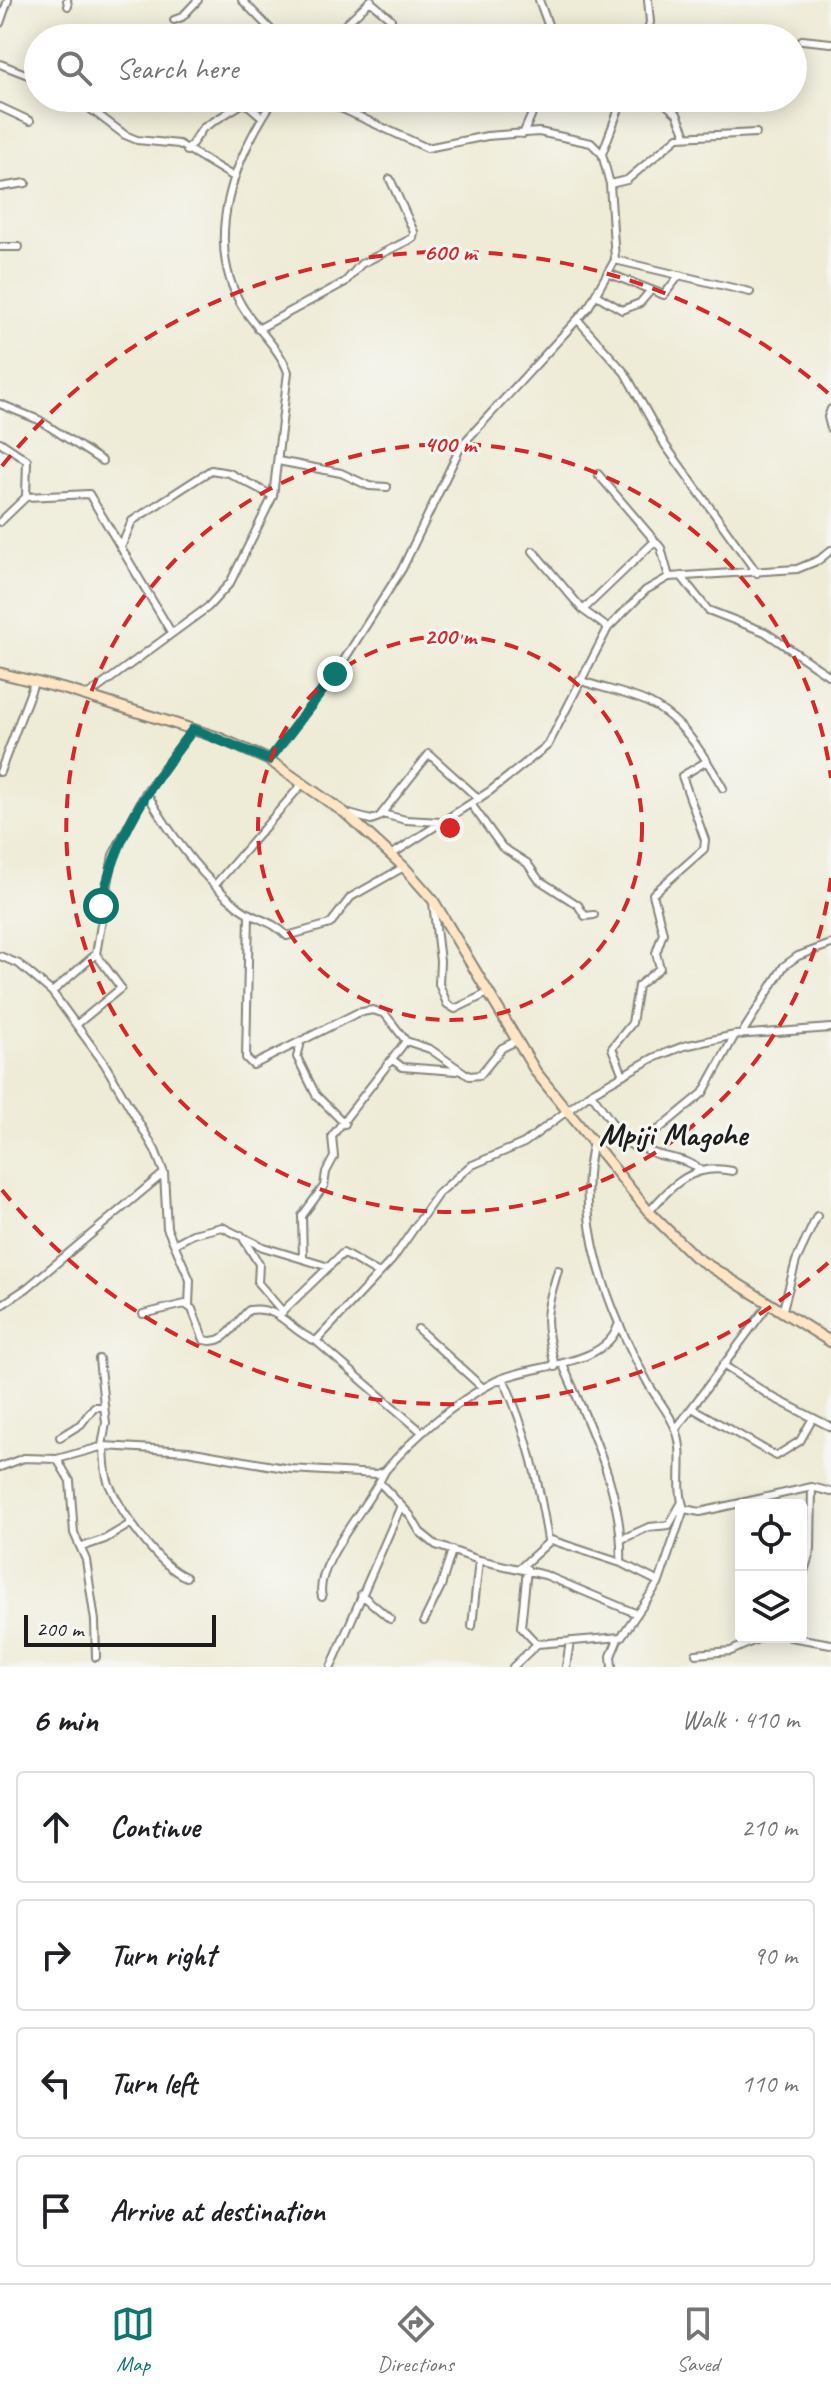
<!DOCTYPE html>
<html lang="en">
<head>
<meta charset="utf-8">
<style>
	:root { --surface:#fff; --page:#f2f2f2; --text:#202124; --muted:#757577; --line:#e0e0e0; --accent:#0f766e }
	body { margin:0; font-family:Caveat,sans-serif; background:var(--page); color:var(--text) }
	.controls { position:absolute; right:24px; bottom:24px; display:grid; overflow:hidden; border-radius:8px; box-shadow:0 4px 20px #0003 }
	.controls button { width:72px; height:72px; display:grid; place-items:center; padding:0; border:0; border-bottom:2px solid var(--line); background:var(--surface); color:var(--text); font:40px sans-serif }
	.scale { position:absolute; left:24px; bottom:20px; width:192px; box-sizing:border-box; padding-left:8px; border:4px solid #1c1c1c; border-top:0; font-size:22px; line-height:28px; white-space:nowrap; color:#1c1c1c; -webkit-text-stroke:6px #f6f6f2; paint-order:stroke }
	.stop { position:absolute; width:24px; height:24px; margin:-18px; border:6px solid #0f766e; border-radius:50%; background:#fff }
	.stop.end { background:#0f766e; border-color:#fff; box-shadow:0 2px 8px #0008 }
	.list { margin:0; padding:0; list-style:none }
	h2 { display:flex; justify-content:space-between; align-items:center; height:104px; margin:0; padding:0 32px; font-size:34px }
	h2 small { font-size:26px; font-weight:400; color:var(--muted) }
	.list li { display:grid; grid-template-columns:52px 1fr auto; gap:24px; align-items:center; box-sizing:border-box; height:112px; margin:0 16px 16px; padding:0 16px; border:2px solid var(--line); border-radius:8px }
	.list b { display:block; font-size:30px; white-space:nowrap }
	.list em { font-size:26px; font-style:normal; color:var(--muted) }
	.icon { flex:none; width:44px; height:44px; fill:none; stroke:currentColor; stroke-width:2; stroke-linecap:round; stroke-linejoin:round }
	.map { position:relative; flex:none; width:831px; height:1667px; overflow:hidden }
	.search { position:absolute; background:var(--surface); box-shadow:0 4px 20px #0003; left:24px; right:24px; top:24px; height:88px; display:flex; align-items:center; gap:20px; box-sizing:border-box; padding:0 28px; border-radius:44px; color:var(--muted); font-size:30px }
	.sheet { height:616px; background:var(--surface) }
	nav { display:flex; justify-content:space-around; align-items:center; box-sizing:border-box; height:112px; border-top:2px solid var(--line); background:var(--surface); font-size:22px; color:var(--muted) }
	nav a { display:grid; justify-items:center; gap:4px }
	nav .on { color:var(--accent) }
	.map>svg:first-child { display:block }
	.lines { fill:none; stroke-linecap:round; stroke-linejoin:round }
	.street-casing { stroke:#858479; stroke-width:10 }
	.secondary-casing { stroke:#858479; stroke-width:13 }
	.street { stroke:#fff; stroke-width:6 }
	.secondary { stroke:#fee5c5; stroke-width:9 }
	.route { stroke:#0f766e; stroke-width:10 }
	.ring { fill:none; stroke:#d62828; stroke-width:4; stroke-dasharray:14 10 }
	.labels { text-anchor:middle; stroke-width:6; stroke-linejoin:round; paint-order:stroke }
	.quarter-label { font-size:32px; font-weight:bold; fill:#1c1c1c; stroke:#f6f6f2 }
	.centre { fill:#d62828; stroke:#f6f6f2; stroke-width:4 }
	.ring-label { font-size:24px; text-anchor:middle; font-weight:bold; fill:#d62828; stroke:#f6f6f2; stroke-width:6; stroke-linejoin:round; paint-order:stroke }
</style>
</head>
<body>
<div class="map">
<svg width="831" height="1667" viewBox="0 0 831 1667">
	<rect width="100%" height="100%" fill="#f6f6f2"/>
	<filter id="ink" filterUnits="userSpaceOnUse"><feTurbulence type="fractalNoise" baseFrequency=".0125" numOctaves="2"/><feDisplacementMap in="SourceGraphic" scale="16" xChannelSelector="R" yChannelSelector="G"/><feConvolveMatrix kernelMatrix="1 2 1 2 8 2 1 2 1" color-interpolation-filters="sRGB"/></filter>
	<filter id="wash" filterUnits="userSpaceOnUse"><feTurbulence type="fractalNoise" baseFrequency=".006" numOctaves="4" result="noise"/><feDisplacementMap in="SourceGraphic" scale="32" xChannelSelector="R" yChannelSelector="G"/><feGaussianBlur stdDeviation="1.8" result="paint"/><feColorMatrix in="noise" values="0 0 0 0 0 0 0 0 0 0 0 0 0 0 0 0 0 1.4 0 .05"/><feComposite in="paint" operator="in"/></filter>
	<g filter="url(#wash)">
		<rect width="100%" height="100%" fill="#eeebd6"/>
	</g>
	<g filter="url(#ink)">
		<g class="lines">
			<defs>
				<path id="street" d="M67,0L68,6
					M242,0L279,38
					M539,0L553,38
					M370,1L391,19L384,38
					M174,20L182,17L198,0
					M0,23L8,0
					M331,38L371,0
					M646,38L650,22L648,0
					M802,40L831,43
					M0,64L38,79
					M76,98L125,135L137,140L179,144L234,177
					M240,98L262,117
					M659,98L677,114L686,135
					M0,107L30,121
					M523,134L539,98
					M187,151L203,128L245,102
					M602,154L623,98
					M610,184L627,180L678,137L756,133
					M0,187L26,183
					M0,247H19
					M615,260L750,292
					M610,274L664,295L678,277
					M598,296L622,310L640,303L651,290
					M578,320L625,373L665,445L757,573
					M258,329L345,282L361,264L413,238L414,232L390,179
					M0,404L39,420L102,461
					M831,409L828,417L831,429
					M0,442L27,460L26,497
					M278,461L341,473L369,486L387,487
					M598,474L661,548L669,577
					M0,522L26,497L89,494L171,632
					M122,545L132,521L211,470L229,473L273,496
					M533,551L583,610L608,628
					M681,576L708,610L765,632L831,677
					M583,610L655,541
					M579,680C600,688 624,692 645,701C683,718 703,754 723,788
					M87,696L208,607L230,583L273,496L288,372C279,347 256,329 242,306C202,239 235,157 275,98
					M269,760L335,674L402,569L461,446L588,308L615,260L610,184L602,154L591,143L539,132L487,136L427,148L319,98
					M0,772L34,683
					M146,792C170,834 202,878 240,908C257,921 271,919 287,936L330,924L351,897L404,867
					M471,804L502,847L527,863L539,880L578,905L585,916L594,915
					M349,814L371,820L379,817L429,754L479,799
					M382,814L406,820L441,822
					M391,855L490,791L548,745L608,628L646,590L669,577L797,569L819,560L831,550
					M215,885L303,783
					M433,903L440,961L439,984L447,1004L455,1009L488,993
					M249,914L246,1058L253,1065L357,1013L373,1010L385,1014L406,1041L430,1049L469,1076L480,1075L502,1048L516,1041
					M0,956L19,964L52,992L104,1063L155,1150L164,1173L167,1228L190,1280L189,1306
					M52,992L96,954L113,855L146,792L193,729
					M76,1025L121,988L96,954
					M741,1035L784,966L798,956L831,944
					M300,1046L297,1057L316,1095L345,1124
					M393,1060L402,1067L456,1071
					M623,1075L612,1048L632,1023L638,986L660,968L656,953L663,933L653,894L704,849L705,840L682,776L707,761
					M591,1093L624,1140L636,1148L703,1093L735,1035
					M593,1142C573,1223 610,1313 648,1383C656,1398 670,1413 676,1430C686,1455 675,1484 684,1509L700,1512L812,1487L831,1492
					M641,1146C658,1160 682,1155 699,1169
					M649,1212C672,1184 694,1163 732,1171
					M241,1235L259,1264L258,1283L283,1312
					M176,1243L193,1234L222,1227L263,1247L329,1267
					M303,1257L302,1216L324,1186L326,1172L334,1157L332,1136L406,1041
					M0,1306L27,1288L164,1173
					M782,1313L796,1261L817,1216
					M143,1314L185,1304L192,1309L204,1340C227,1346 235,1322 249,1310C281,1305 290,1332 316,1341L392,1260L438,1194L470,1166L524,1143L591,1093L653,1058L684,1046L735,1035L831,1028
					M280,1314L343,1253L379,1274
					M418,1329L483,1388
					M316,1341L422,1432
					M99,1359L106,1423L102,1446
					M563,1365C590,1428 624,1493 621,1563
					M723,1365L772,1397L831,1427
					M555,1367C544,1318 544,1318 558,1270
					M503,1378C527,1431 539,1483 548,1540
					M692,1408L776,1456L800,1441L813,1418
					M676,1429L769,1304
					M60,1437L81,1424L94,1407H104
					M104,1446C105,1459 104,1472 109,1484C121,1512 157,1565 186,1577
					M57,1459L70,1481L74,1533L86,1560L95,1621L96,1657
					M0,1467L24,1458L57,1459L104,1446L188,1451L290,1469L377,1474L385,1471C414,1436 454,1403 494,1382C527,1364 606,1368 618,1325
					M380,1483L410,1515L420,1532L436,1545L479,1560L545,1575L635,1613
					M622,1539L649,1527L669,1525L682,1502
					M82,1547L105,1539L132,1523
					M520,1568L551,1540L621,1563L659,1582
					M527,1569L521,1627L537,1644
					M801,1581L811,1549L812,1487
					M361,1594L390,1619
					M322,1597C313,1565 372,1501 385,1471
					M424,1621L441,1586L452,1550
					M472,1626L479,1560
					M790,1637L831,1644
					M696,1654L731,1651L762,1637
					M331,1667L401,1506
					M513,1667L537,1644L621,1637L659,1582L684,1509
					M566,1667L570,1641
					M612,1667L611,1656L618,1639"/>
				<path id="secondary" d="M0,673L68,690L217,737L269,760L345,813L404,867L433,900L536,1072L649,1212L695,1257L831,1342"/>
			</defs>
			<use href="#street" class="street-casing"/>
			<use href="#secondary" class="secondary-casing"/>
			<use href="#street" class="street"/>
			<use href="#secondary" class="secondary"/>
		</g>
	</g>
	<g class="lines" filter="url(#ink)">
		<path class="route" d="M101,906C117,831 148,789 193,729L269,760L335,674"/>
	</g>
	<g class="ring">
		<circle cx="450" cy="828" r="192"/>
		<path d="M831 878A384 384 0 1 1 831 778"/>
		<path d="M828 1263A576 576 0 0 1 2 1190M2 466A576 576 0 0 1 828 393"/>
	</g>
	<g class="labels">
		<g class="quarter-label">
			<text x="673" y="1145">Mpiji Magohe</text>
		</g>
	</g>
	<circle cx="450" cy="828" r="12" class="centre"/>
	<g class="ring-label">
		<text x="450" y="260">600 m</text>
		<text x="450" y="452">400 m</text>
		<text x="450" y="644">200 m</text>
	</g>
</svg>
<div class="controls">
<button><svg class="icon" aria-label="locate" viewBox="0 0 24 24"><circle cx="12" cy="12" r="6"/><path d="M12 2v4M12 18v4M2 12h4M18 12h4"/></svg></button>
<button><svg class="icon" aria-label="layers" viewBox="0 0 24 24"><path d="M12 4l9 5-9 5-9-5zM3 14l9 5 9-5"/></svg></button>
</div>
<div class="scale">200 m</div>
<div class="stop" style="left:101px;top:906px"></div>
<div class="stop end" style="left:335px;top:674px"></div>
<div class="search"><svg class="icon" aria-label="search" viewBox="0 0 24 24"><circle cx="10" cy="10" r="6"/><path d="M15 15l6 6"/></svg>Search here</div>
</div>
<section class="sheet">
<h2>6 min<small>Walk · 410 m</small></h2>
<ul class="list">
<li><svg class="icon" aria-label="ahead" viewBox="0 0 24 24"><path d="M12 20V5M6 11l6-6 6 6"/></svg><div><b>Continue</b></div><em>210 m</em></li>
<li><svg class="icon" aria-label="right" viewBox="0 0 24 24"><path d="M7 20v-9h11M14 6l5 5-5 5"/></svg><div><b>Turn right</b></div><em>90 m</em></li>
<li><svg class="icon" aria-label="left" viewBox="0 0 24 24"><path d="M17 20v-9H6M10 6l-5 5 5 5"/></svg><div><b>Turn left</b></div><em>110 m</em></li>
<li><svg class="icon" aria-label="arrive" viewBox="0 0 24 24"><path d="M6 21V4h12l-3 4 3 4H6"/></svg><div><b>Arrive at destination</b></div></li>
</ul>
</section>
<nav>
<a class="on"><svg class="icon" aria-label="map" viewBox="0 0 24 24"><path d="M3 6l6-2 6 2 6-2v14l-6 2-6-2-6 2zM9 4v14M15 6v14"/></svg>Map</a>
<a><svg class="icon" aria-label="directions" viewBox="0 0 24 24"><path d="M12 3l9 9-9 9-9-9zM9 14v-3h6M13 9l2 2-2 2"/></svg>Directions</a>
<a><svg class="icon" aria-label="saved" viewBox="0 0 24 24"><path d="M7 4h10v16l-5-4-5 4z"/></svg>Saved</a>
</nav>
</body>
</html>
